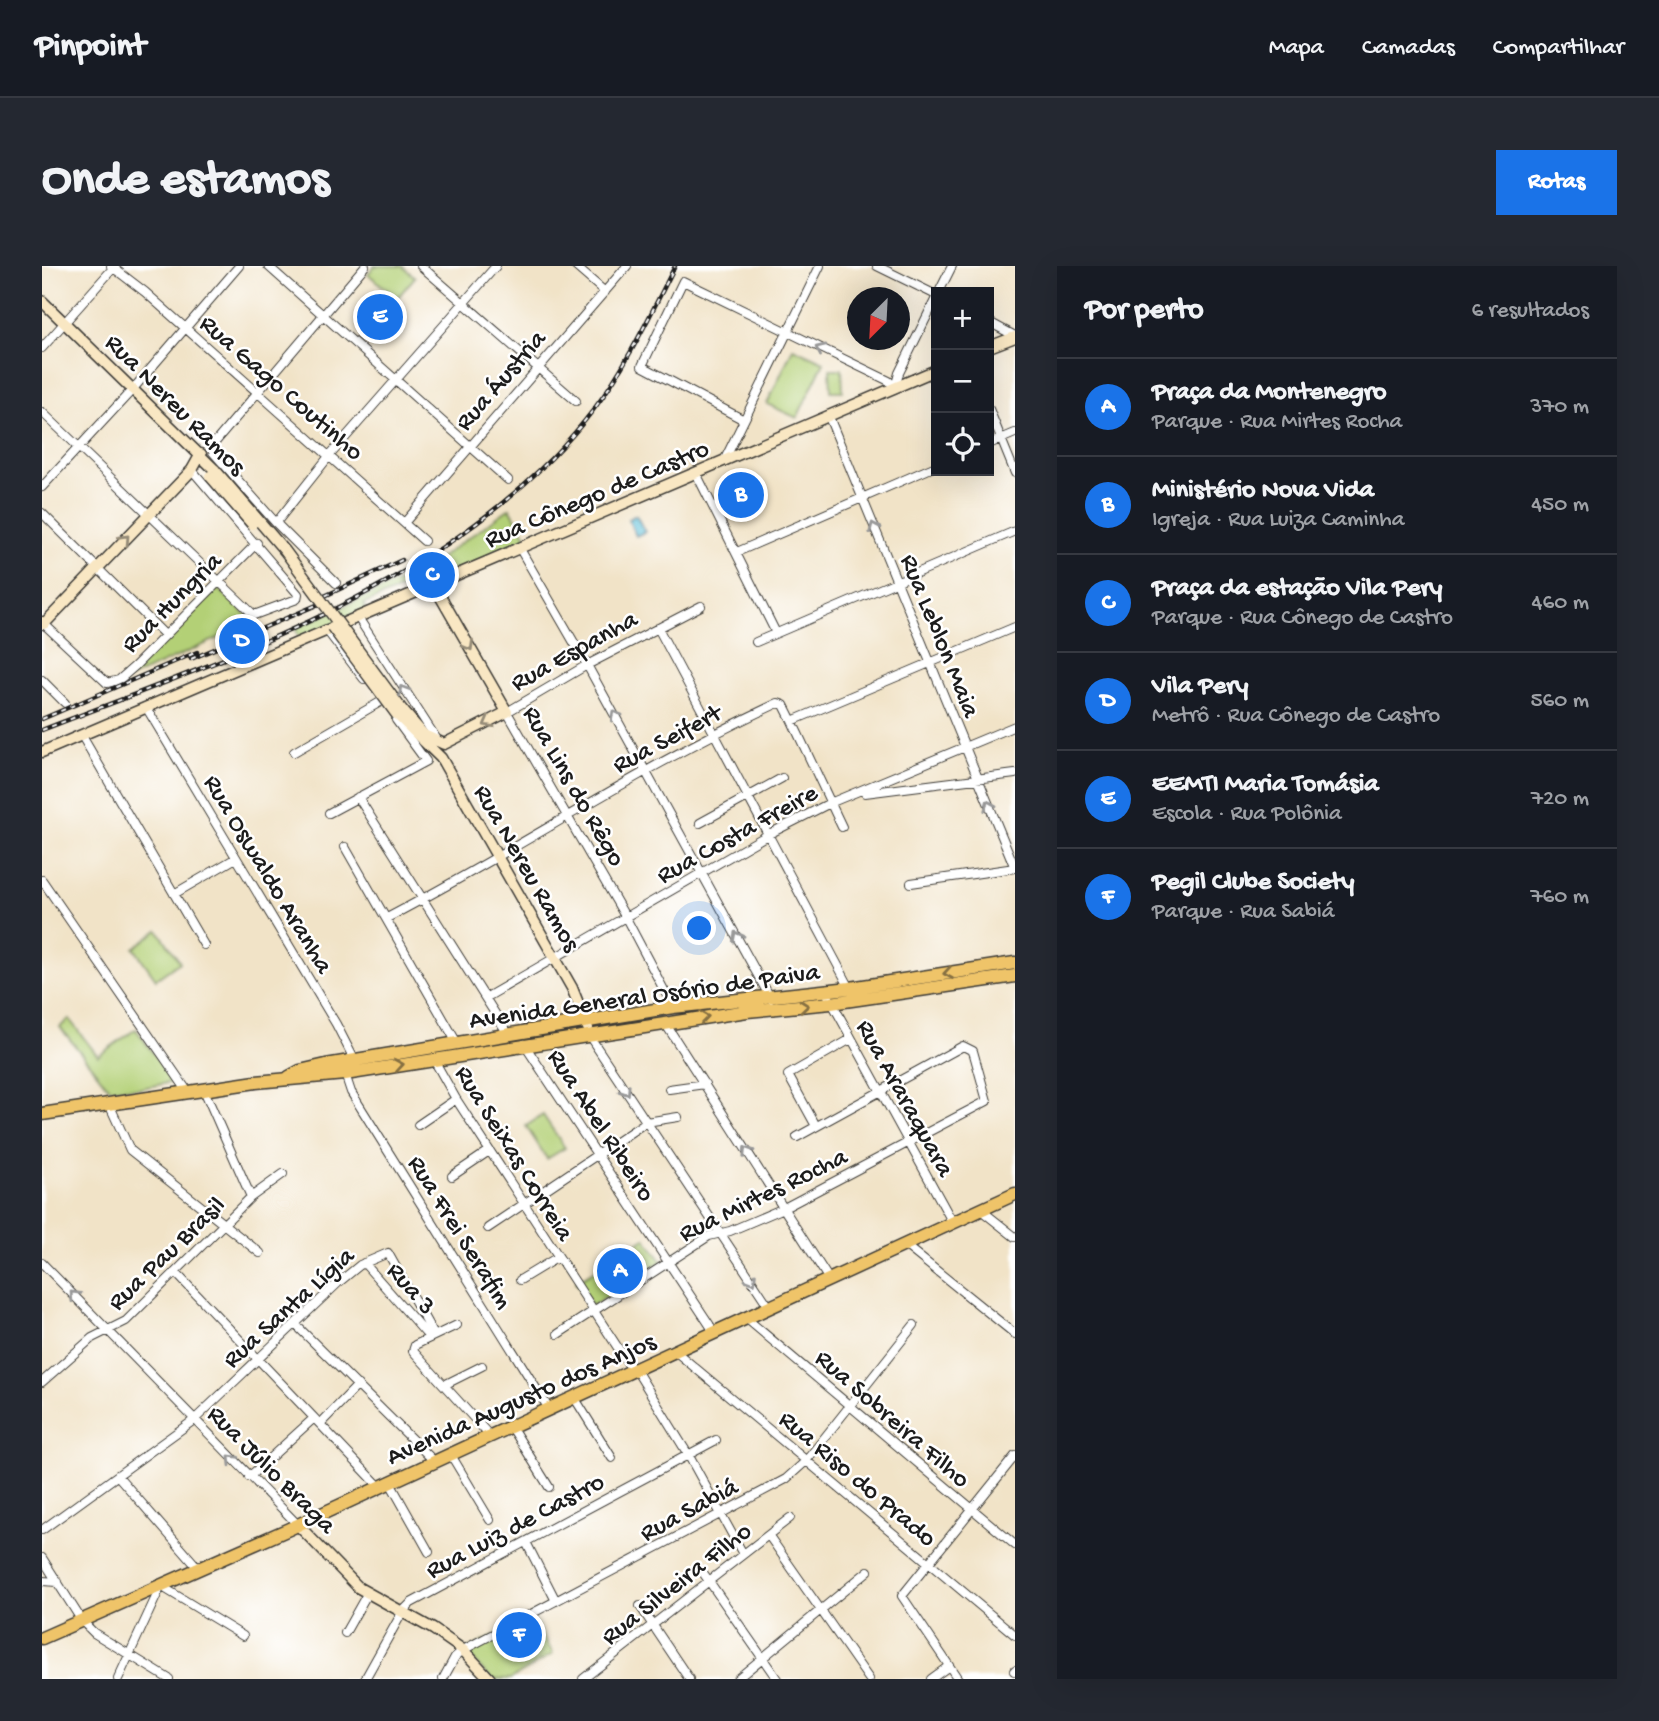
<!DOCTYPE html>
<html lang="pt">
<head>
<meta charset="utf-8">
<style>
	:root { --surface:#171b24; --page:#242831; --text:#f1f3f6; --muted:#9ea1a6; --line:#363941; --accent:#1a73e8 }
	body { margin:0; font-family:"Gochi Hand",sans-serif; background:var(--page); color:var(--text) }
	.controls { position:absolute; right:21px; top:21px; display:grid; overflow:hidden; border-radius:0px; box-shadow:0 7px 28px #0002 }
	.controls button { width:63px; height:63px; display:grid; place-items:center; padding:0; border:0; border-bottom:2px solid var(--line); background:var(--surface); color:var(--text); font:35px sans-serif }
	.compass { position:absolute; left:805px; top:21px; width:63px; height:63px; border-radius:50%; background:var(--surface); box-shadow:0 7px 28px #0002; rotate:204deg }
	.you { position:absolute; left:658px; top:663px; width:24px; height:24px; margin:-18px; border:5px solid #fff; border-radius:50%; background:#1a73e8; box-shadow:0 0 0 10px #1a73e833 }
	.badge { display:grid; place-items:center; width:46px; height:46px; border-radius:50%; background:var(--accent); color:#fff; font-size:23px; font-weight:700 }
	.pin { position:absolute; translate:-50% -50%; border:4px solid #fff; box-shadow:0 2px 7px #0006 }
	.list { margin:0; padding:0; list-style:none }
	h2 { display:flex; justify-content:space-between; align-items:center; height:91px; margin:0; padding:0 28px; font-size:30px }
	h2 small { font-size:23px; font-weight:400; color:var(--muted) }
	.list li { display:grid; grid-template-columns:46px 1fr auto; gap:21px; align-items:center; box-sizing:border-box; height:98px; padding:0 28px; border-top:2px solid var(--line) }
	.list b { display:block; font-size:26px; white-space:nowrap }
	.list p { margin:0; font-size:23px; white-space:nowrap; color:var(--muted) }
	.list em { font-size:23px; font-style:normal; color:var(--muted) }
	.icon { flex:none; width:38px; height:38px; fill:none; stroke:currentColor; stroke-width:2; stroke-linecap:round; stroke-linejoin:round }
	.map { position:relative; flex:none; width:973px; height:1413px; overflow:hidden; border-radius:0px }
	header { display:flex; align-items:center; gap:42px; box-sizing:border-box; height:98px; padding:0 35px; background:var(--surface); border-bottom:2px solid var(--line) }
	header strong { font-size:33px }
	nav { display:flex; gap:38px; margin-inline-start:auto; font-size:24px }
	.intro { display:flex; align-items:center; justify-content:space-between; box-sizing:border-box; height:168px; padding:0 42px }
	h1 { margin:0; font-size:49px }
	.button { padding:18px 32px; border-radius:0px; background:var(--accent); color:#fff; font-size:24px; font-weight:700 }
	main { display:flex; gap:42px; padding:0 42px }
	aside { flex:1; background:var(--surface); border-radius:0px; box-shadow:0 7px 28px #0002 }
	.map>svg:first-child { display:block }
	.green { fill:#b3d076; stroke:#687649; stroke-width:2 }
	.water { fill:#59bdd7; stroke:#3a6c7a; stroke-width:2 }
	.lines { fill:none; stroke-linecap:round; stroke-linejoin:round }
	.street-casing { stroke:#3c3a36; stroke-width:10 }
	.secondary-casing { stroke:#3c3a36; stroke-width:13 }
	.primary-casing { stroke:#3c3a36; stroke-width:15 }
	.street { stroke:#fff; stroke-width:8 }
	.secondary { stroke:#f9e7c3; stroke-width:10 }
	.primary { stroke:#efc469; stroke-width:12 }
	.rail-casing { stroke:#1c1c1c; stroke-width:4.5 }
	.rail { stroke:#fff; stroke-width:2; stroke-dasharray:5; stroke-linecap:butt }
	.secondary-bridge-casing { stroke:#3c3a36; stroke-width:13; stroke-linecap:butt }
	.secondary-bridge { stroke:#f9e7c3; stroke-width:10 }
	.oneway { stroke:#999 }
	.oneway2 { stroke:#968c78 }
	.oneway3 { stroke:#867042 }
	.labels { text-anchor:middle; stroke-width:5; stroke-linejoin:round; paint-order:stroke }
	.street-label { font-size:26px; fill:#1c1c1c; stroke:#fff }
</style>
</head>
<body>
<header>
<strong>Pinpoint</strong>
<nav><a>Mapa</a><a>Camadas</a><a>Compartilhar</a></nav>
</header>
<div class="intro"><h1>Onde estamos</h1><a class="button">Rotas</a></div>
<main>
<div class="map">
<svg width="973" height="1413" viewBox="0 0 973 1413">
	<rect width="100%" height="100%" fill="#fff"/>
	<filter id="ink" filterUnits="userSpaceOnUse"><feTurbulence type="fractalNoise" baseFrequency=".0143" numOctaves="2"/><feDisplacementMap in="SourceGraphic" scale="14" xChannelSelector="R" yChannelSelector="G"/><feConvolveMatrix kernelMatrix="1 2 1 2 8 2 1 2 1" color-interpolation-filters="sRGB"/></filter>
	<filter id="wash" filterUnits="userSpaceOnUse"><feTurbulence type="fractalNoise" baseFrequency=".00686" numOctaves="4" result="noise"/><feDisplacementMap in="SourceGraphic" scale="28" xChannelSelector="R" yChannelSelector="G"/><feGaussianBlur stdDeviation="1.57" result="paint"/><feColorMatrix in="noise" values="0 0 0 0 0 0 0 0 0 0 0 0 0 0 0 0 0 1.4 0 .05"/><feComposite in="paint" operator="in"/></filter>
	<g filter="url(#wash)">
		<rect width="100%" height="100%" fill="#f1e3c7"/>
		<path class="green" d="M332,0H360L373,11L355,32L326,8Z
			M751,82L782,96L755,152L725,138Z
			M788,103H800L801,125H789Z
			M468,242L487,275L363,326L360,322L322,338L324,344L258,374L253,362L377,307Z
			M176,322L212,356L84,414L85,411Z
			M116,664L138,696L114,713L92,682Z
			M27,753L56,790L94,763L131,816L100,822H67L18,761Z
			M501,849L523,882L505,893L484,860Z
			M603,972L620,995L550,1040L534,1016Z
			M490,1350L511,1388L469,1413H449L423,1385Z"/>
		<path class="water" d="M594,249L603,266L594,270L586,253Z"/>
	</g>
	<g filter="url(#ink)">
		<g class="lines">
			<defs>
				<path id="street" d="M69,0L103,26L382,275
					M226,0L466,214
					M379,0L534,135
					M533,0L563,26
					M835,0L894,29
					M897,26L910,0
					M947,56L973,70
					M0,82L73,0
					M947,143L973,207
					M0,146L212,349L255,333L256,328L150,204
					M787,151L973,602
					M702,154L600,100L641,15L847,115L853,122L857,107L894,32
					M947,178L973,167
					M682,195L778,0
					M654,207L734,367
					M0,221L91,123L197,0
					M0,247L123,369
					M363,256L585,0
					M234,257L288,189L454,0
					M478,283L545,399L729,733
					M695,286L894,200
					M294,317L234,257L171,186L170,180L323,0
					M317,353L394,472
					M0,359L2,358L65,417L77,414L93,400L215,277
					M616,362L809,724
					M286,366L322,413
					M714,376L973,265
					M0,414L23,437
					M104,441L294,758L313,795
					M750,455L973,361
					M40,470L162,679
					M252,486L340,435
					M823,527L973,508
					M316,531L466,768
					M287,547L384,495L354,454
					M658,557L740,512
					M303,581L415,777
					M0,614L146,826
					M869,617L973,602
					M132,628L194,592
					M345,652C477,583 600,500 736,437L742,439L750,455L800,561
					M783,724L911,957
					M445,731L727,568L788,537L973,460
					M631,741L584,652L465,446L545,399L659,340
					M623,757L788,1015
					M546,768L728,1042
					M482,778L673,1067
					M392,794L414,833L591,1105
					M303,808L309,826L507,1143
					M627,823L663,818
					M162,824L209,931
					M67,838L88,884L218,987
					M376,859L414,833
					M774,860L746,809L809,773
					M410,910L447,885
					M939,944L973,971
					M446,962L604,856L636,851
					M864,980L973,1068
					M0,997L256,1259
					M322,997L387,1071
					M134,1007L337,1220
					M478,1014L516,991
					M705,1053L973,1279
					M253,1058L392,1195
					M415,1059L373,1079L371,1085L448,1170
					M516,1068L667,970L688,965L742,942L945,835L931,785L921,780L755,871
					M633,1085L973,1369
					M594,1104L647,1190L701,1288
					M0,1116L50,1072L84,1055L209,931L241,908
					M402,1119L440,1100
					M532,1131L570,1192
					M278,1158L316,1119
					M469,1160L507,1221
					M409,1189L448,1254
					M76,1210L157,1303
					M207,1211L272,1152
					M347,1215L387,1286
					M0,1264L152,1154L296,1017L318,999L346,987L392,1069
					M727,1270L827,1413
					M484,1276L514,1335
					M0,1292L40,1355L52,1367L127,1413
					M662,1308L735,1413
					M0,1315L16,1316
					M598,1340L647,1413
					M303,1367L325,1328
					M972,1405L973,1404
					M76,1413L119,1320L201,1370
					M323,1413L361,1345L369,1337L674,1174
					M401,1413L413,1391L421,1384L744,1213L764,1195L872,1059
					M541,1413L748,1252
					M695,1413L826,1305
					M889,1413L907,1400
					M916,1413L860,1330L973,1190"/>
				<path id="secondary" d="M0,35L173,204
					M947,81L973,71
					M0,356L2,358L150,204L159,188
					M361,445L382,469L402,478L465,446L393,321
					M355,449L399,492L530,722L546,762
					M0,486L894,104
					M256,1259L317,1322L391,1363L421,1384L448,1413"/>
				<path id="primary" d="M247,811L258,805L284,799L631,741L808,722L973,697
					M0,848L214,816L303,808L705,745L789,737L973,710
					M0,1372L247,1263L973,928"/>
			</defs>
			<use href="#street" class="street-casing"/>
			<use href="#secondary" class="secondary-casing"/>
			<use href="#primary" class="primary-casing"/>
			<use href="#street" class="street"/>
			<use href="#secondary" class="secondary"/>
			<use href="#primary" class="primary"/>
			<defs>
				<path id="rail" d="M274,334L360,294
					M149,393L284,335
					M0,453L155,386
					M0,464C193,389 422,314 552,143C585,99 608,49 633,0"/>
			</defs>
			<use href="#rail" class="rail-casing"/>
			<use href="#rail" class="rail"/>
			<defs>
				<path id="secondary-bridge" d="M173,204L243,285L361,445
					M168,210L210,258
					M290,361L355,449"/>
			</defs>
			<use href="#secondary-bridge" class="secondary-bridge-casing"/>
			<use href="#secondary-bridge" class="secondary-bridge"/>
		</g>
		<defs><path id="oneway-chevron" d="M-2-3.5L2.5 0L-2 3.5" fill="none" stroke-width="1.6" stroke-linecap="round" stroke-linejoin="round" transform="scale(1.75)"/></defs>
		<g class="oneway">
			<use href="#oneway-chevron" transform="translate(778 83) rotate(-155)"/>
			<use href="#oneway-chevron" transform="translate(832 261) rotate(-113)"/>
			<use href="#oneway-chevron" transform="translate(361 424) rotate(-122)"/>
			<use href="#oneway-chevron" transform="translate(573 449) rotate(-119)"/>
			<use href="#oneway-chevron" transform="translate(947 539) rotate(-113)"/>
			<use href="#oneway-chevron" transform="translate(695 670) rotate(-118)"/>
			<use href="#oneway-chevron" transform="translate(584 825) rotate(57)"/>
			<use href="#oneway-chevron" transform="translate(705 885) rotate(-123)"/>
			<use href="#oneway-chevron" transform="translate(710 1014) rotate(58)"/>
			<use href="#oneway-chevron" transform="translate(32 1029) rotate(-133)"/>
			<use href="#oneway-chevron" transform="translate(190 1193) rotate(-134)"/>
		</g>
		<g class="oneway2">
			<use href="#oneway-chevron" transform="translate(83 273) rotate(-47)"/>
			<use href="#oneway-chevron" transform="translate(427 380) rotate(60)"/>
			<use href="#oneway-chevron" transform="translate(446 457) rotate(151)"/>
		</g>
		<g class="oneway3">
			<use href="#oneway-chevron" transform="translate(906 707) rotate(171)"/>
			<use href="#oneway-chevron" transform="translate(762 740) rotate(-5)"/>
			<use href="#oneway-chevron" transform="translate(662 751) rotate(-8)"/>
			<use href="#oneway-chevron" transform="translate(357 799) rotate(-9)"/>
		</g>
	</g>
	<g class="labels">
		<g class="street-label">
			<text transform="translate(457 113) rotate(-49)" y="9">Rua Áustria</text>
			<text transform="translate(241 120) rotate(41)" y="9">Rua Gago Coutinho</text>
			<text transform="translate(135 137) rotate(45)" y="9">Rua Nereu Ramos</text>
			<text transform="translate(554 226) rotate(-23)" y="9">Rua Cônego de Castro</text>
			<text transform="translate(128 335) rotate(-45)" y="9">Rua Hungria</text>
			<text transform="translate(900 369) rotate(68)" y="9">Rua Leblon Maia</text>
			<text transform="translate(531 383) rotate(-29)" y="9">Rua Espanha</text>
			<text transform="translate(624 471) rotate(-28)" y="9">Rua Seifert</text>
			<text transform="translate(534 519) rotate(60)" y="9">Rua Lins do Rêgo</text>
			<text transform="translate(694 566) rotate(-29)" y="9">Rua Costa Freire</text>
			<text transform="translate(487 601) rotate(60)" y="9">Rua Nereu Ramos</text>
			<text transform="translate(228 607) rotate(59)" y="9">Rua Oswaldo Aranha</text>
			<text transform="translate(602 728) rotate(-8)" y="9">Avenida General Osório de Paiva</text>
			<text transform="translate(865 831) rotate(61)" y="9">Rua Araraquara</text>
			<text transform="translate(561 858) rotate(57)" y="9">Rua Abel Ribeiro</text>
			<text transform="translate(474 886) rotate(58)" y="9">Rua Seixas Correia</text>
			<text transform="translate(720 927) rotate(-26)" y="9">Rua Mirtes Rocha</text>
			<text transform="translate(420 965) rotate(58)" y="9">Rua Frei Serafim</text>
			<text transform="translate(123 986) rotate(-44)" y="9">Rua Pau Brasil</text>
			<text transform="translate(371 1021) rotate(49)" y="9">Rua 3</text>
			<text transform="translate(245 1040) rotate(-42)" y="9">Rua Santa Lígia</text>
			<text transform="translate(478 1131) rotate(-24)" y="9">Avenida Augusto dos Anjos</text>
			<text transform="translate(852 1151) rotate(41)" y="9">Rua Sobreira Filho</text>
			<text transform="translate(231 1202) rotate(45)" y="9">Rua Júlio Braga</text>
			<text transform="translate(817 1211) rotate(40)" y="9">Rua Riso do Prado</text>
			<text transform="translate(646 1242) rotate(-28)" y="9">Rua Sabiá</text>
			<text transform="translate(472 1258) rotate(-28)" y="9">Rua Luiz de Castro</text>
			<text transform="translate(633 1316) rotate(-38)" y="9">Rua Silveira Filho</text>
		</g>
	</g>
</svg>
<div class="controls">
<button>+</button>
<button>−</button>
<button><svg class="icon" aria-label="locate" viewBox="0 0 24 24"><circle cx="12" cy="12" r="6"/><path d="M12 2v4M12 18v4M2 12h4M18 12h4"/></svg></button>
</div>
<svg class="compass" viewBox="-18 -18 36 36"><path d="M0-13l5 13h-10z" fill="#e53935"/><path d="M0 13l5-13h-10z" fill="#9ea1a6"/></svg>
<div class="you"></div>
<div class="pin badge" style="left:578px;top:1005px">A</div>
<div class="pin badge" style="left:699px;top:229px">B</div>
<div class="pin badge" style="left:390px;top:309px">C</div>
<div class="pin badge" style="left:200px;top:375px">D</div>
<div class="pin badge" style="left:338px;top:51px">E</div>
<div class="pin badge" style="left:477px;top:1369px">F</div>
</div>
<aside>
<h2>Por perto<small>6 resultados</small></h2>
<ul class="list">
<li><span class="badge">A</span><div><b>Praça da Montenegro</b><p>Parque · Rua Mirtes Rocha</p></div><em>370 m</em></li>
<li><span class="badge">B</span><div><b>Ministério Nova Vida</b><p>Igreja · Rua Luiza Caminha</p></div><em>450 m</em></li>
<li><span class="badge">C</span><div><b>Praça da estação Vila Pery</b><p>Parque · Rua Cônego de Castro</p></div><em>460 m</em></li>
<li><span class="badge">D</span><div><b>Vila Pery</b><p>Metrô · Rua Cônego de Castro</p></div><em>560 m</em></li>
<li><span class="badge">E</span><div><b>EEMTI Maria Tomásia</b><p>Escola · Rua Polônia</p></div><em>720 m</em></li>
<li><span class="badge">F</span><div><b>Pegil Clube Society</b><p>Parque · Rua Sabiá</p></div><em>760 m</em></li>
</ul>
</aside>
</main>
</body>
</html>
